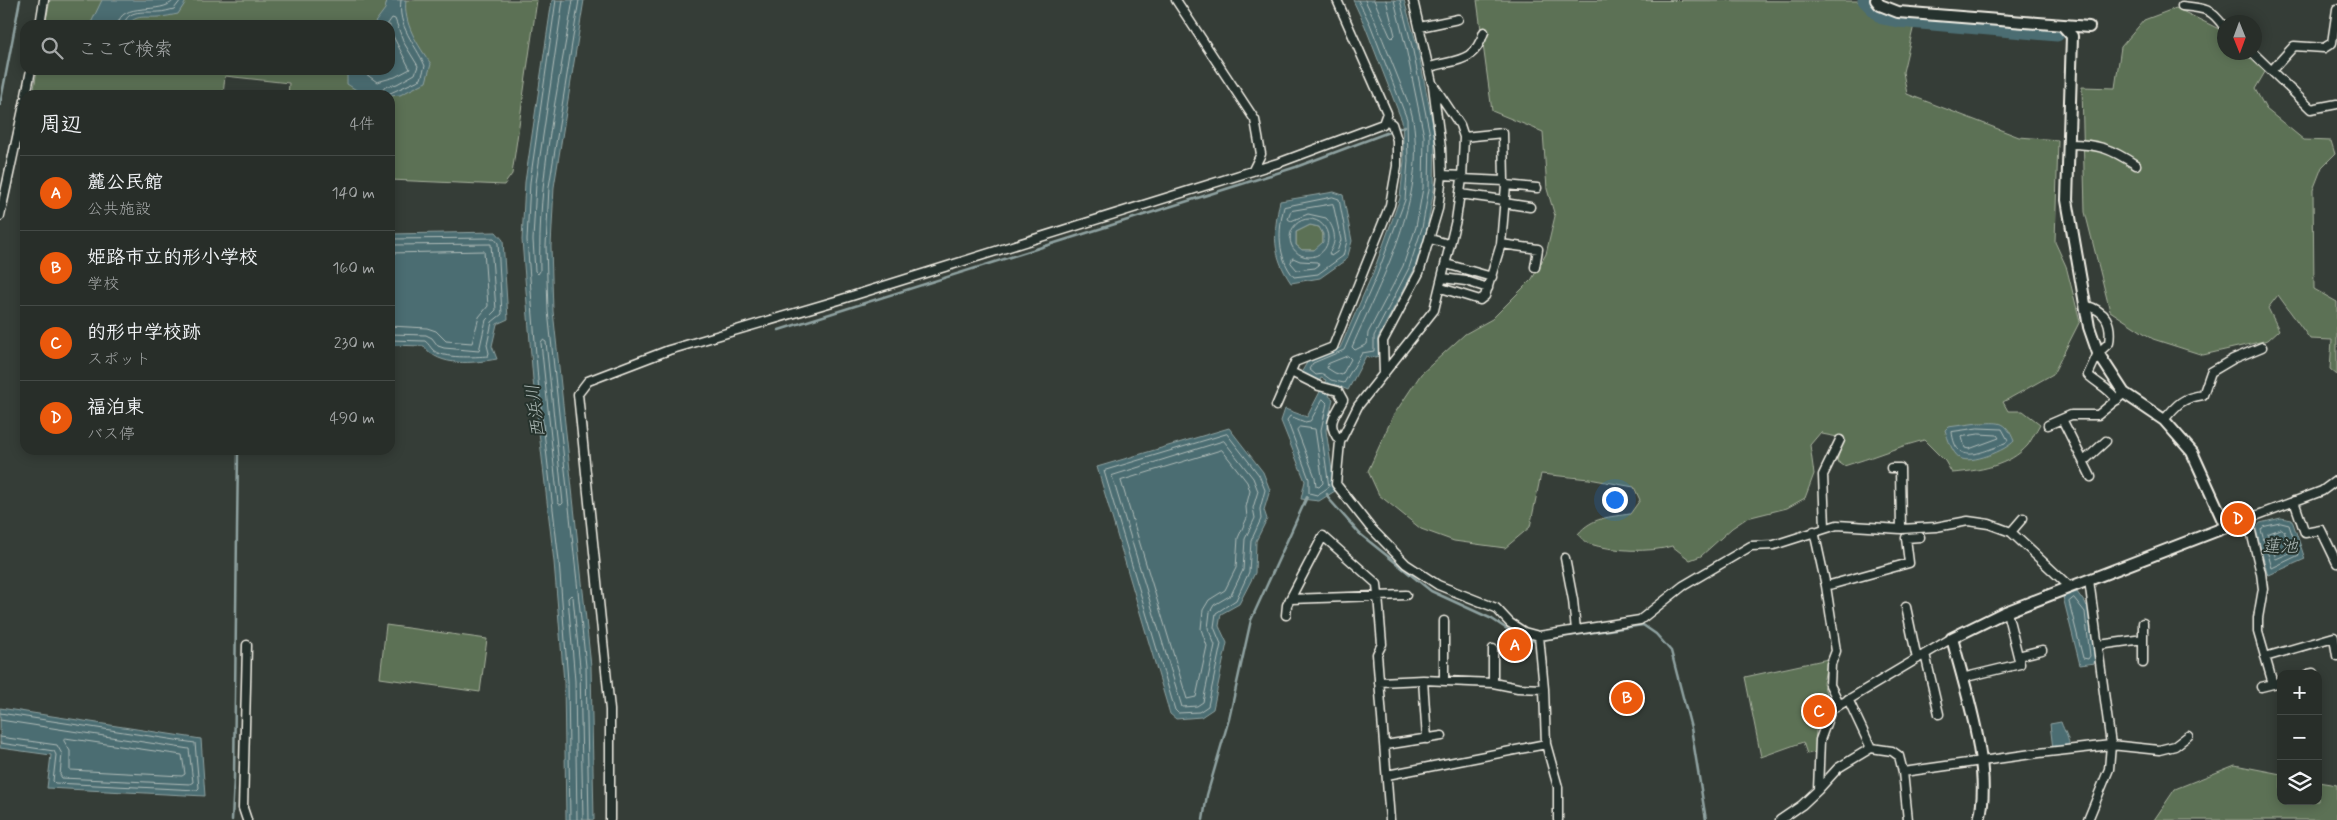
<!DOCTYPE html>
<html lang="ja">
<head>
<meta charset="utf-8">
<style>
	:root { --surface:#282e29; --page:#343a35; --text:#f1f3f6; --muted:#a5a8a8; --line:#444a46; --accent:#ea580c }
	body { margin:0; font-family:Mynerve,"Klee One",sans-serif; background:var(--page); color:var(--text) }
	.controls { position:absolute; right:15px; bottom:15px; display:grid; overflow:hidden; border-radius:10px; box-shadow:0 2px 12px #0003 }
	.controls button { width:45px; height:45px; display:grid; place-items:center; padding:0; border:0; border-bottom:1px solid var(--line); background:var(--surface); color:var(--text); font:25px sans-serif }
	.compass { position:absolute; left:2217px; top:15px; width:45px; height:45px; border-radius:50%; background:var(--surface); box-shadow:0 2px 12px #0003; rotate:179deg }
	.you { position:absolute; left:1614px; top:499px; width:18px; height:18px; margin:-12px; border:4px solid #fff; border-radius:50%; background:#1a73e8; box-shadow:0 0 0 8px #1a73e833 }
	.badge { display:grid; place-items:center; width:32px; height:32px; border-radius:50%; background:var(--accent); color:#fff; font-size:16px; font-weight:700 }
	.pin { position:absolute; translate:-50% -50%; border:2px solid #fff; box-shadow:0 1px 5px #0006 }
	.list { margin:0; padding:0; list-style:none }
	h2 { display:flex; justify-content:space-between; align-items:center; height:65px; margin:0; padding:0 20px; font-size:21px }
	h2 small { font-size:16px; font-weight:400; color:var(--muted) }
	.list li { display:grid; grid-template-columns:32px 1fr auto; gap:15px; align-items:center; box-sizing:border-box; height:75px; padding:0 20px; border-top:1px solid var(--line) }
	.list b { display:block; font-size:19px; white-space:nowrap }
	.list p { margin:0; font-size:16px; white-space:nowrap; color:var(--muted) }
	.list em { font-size:16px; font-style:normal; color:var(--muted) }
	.icon { flex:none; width:28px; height:28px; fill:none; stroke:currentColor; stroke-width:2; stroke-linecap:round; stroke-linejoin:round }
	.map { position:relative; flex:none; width:2337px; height:820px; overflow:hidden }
	.search { position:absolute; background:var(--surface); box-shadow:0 2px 12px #0003; left:20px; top:20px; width:375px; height:55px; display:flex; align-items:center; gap:12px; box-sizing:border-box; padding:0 18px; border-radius:15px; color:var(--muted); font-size:19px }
	.panel { position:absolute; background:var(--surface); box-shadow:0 2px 12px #0003; left:20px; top:90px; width:375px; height:365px; border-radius:15px }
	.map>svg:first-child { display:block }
	.green { fill:#5c7155; stroke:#a8b19e }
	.water { fill:#4b6d72; stroke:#8fa2a1; fill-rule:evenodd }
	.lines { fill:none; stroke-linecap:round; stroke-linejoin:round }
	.shore { stroke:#b0bcb9; stroke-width:1 }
	.stream { stroke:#8fa2a1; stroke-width:2.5 }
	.river { stroke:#4b6d72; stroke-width:15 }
	.minor-casing { stroke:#f4f1e8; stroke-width:11 }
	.tertiary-casing { stroke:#f4f1e8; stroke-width:14 }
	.minor { stroke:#26332d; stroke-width:8 }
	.tertiary { stroke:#26332d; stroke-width:10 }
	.labels { text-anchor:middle; stroke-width:4; stroke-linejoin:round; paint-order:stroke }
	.water-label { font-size:18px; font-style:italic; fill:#b0bcb9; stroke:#26332d }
</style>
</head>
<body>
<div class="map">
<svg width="2337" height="820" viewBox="0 0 2337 820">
	<rect width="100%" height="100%" fill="#353d37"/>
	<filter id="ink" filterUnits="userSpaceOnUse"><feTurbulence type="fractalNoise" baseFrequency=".02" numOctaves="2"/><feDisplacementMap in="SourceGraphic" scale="10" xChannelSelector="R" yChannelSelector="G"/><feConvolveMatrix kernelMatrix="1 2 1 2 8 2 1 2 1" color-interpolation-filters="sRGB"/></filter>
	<g filter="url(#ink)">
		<path class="green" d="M50,0H537L512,174L504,185L390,180V95H288L289,83L225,76L223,95H33L37,70H390V25H45Z
			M1477,0L1858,1C1877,25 1885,22 1914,25L1903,72L1907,94L2019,137L2058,140L2055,242L2066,266L2080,321L2053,374L2003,402L2008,411H2023L2040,424C2036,431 2032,439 2028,445C2010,466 1978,471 1952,473L1945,461L1924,440C1896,447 1872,458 1844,466L1837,461L1843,438L1822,434L1821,432L1810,445L1814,474L1805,498L1787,508L1747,518L1732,528L1701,556L1690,560L1672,546C1651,553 1611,551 1590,544C1585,543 1581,538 1578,534C1592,517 1610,517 1630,514L1640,500L1634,487L1589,479L1541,474L1530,527L1505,548L1454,541L1421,529L1379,495L1368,471L1393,416L1421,374L1465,334L1492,319L1532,279L1546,254L1555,216L1547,189L1543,132L1492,111Z
			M2176,8L2221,30L2224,33V52L2244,53L2265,72L2255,89L2266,109L2304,140L2331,141L2335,154L2322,167L2313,190L2314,289L2337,302V375L2330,369L2332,340L2310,339L2278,295L2268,308L2279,330L2268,340L2203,355L2153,339L2110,311L2085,212L2082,87L2115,88L2121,47L2144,20Z
			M1310,225L1319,227L1323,234V242L1315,250H1302L1296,245V232Z
			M386,625L487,639L480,692L380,678Z
			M1828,659L1823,683L1829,702L1816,729L1815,752L1807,754L1803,742L1761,757L1745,677Z
			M2235,765L2281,774V801H2318V782L2337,785V820H2154L2175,789Z"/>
		<path class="water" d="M102,0H187L178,14C172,15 165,17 158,17C146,18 136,14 128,25H90Z
			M387,0H406C403,24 418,45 431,64L426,82L400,95L390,96L364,95L347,84V70H390V25H373L385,9Z
			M552,0H584L554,187L551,246L553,311L591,666L594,820H566L564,682L554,562L533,380L522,240L525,182Z
			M1353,0H1404L1417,45L1435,135L1434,189L1427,229L1414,270L1378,338L1379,356L1371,358L1366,356L1348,390L1334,384L1329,396L1333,399L1326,430L1335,491L1319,501L1301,499L1305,481L1281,421L1285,409L1307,417L1326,380L1321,378L1319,382L1301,373L1309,359L1340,348L1373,273L1400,198L1404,161L1402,121L1365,26Z
			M1334,192L1343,195L1352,241L1347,259L1320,278L1291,283C1272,255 1273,233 1280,201ZM1310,225L1319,227L1323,234V242L1314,250H1302L1296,245V232Z
			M496,232L503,240L508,319L497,324L492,346L497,359C474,363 439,368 424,346L390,345V234Z
			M1978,423C2000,423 2005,419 2014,441C2007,450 1970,465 1960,458C1952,453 1948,439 1945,430L1948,427Z
			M1229,428L1263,472L1270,490L1264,510L1267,519L1256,541L1255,573L1239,604L1221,614L1219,626L1227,643L1213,709L1201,717L1176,719L1170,714L1097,467Z
			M2281,518L2292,520L2305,559L2269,575L2267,573L2256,529L2260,523Z
			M2077,592L2090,610L2095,663L2080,665L2063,597Z
			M0,708L201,739L205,796L47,788L51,755L0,748Z
			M2061,722C2064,731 2070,739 2069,748L2053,749L2050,724Z"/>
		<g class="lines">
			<path class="shore" d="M556,0L530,182L527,240L538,380L559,561L568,681L570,820
				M563,0L536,183L533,240L535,271L538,274L540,271C537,180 558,89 573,0
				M579,0L549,187L546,246L548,311L586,666L589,820
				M1358,0L1370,24L1407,119L1408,161L1405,200L1377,275L1344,350L1313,363L1309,369L1316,375L1323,374L1331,380L1344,383L1362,353L1374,351V336L1409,268L1422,228L1429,189L1430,135L1412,46L1400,0
				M1365,0C1378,26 1388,53 1399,80C1404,93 1411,107 1413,120C1426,199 1383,276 1352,347L1355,350L1367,344L1368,333L1403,266L1416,227L1423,188L1424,136L1406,48L1394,0
				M1374,0L1390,36L1392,38L1395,35L1386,0
				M118,25C120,0 162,16 174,0
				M124,25C127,8 146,13 158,12C164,12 169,10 174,9L181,0
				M366,70V74L377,82L395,77L410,69L393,36L390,34
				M379,95L385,87L397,84L415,74L418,66L404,43L395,19L392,18L387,25
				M386,95L421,79L425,66C415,43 397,27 401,0
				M1333,197L1339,199L1347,241L1343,256L1318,274L1294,277C1277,257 1278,230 1284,207Z
				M1333,204L1341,240L1337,252L1331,256L1329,253C1337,242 1336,229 1326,218L1308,214L1291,221L1288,219L1291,211Z
				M1290 238a19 19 0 1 1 38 0a19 19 0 1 1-38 0Z
				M390,239L494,238L498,243L502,314L492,322L487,345L489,353L488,356C476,357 442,359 433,350C430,347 429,344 425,341L390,340
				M390,245L491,244L496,310L486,320L479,351L444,348L438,346L432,338L426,335L390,334
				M390,253L484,251L488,306L479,317L472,343L446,341L436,331L427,328L390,326
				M1293,258L1300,261L1317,262L1319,265L1315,268L1297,270L1291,263Z
				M543,340L546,342L563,503L561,505L558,503L541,343Z
				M1348,356L1351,359L1342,375L1335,373L1327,368L1328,364Z
				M1323,399L1327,403L1321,430L1329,487L1317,495L1309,493V479L1287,420L1290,416L1305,422L1310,421Z
				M1300,427L1315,429L1323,483L1319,487L1316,486L1315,477L1297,430Z
				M1978,428L2002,429L2008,440L2005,444C1982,451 1956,468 1952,432Z
				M1227,434L1259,475L1265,490L1260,509L1261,519L1251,541L1249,572L1236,600L1216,613L1214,627L1221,644L1208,706L1199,712L1178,713L1175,710L1104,471Z
				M1979,434L1997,435L1999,438L1969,449L1965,448L1962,437Z
				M1224,441L1253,478L1258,491L1253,508L1255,518L1245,539L1243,570L1231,595L1214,605L1210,612L1208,628L1215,645L1203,702L1197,706L1182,707L1112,476Z
				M1222,450L1247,482L1250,491L1246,507L1247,518L1238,538L1236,568L1225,590L1209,600L1203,610L1201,629L1207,646L1196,697L1187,699L1121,481Z
				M2281,523L2289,525L2299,555L2272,568L2261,530L2263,527Z
				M2281,529L2284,531L2292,552L2276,559L2268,534Z
				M2074,598L2085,612L2090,656L2088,659L2083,658L2069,602Z
				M0,713L195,743L199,788L197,790L55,783L53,781L56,755L54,751L0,743
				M0,720L189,749L193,782L190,784L62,778L60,775L62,754L57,745L0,737
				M65,738L182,755L185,774L182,776L70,770V751L64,741Z
				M577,820L575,681L568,598L571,595L573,597L580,667L583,820"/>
			<path class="stream" d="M0,105L20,0
				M779,330L1296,167L1405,126
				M1327,494L1329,499L1360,534L1431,591L1492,619L1510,631L1534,641L1643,625L1656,634L1671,651L1691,728L1706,820
				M232,820L234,778L238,450
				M1203,820L1207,795L1229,719L1251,620L1307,497"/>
			<path class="river" d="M1865,0L1882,17L1898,20L2057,34"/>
			<defs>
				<path id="minor" d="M1176,0L1255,120L1261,154L1253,170
					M1413,0L1432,83L1460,125L1464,137L1462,179L1456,220L1434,310L1358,406L1340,442L1336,484L1370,527L1406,564L1438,585L1496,608L1510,623L1524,632L1539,636L1640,620L1683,586L1751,546L1774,545L1837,525L1901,529L1936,527L1968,521L1989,524L2011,532L2070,587
					M2182,6C2204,8 2211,8 2224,27
					M40,25L44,0
					M1420,27L1458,19
					M2252,52L2311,109L2337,104
					M1430,67C1458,59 1474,63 1484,32
					M2272,70L2294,46L2324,48L2332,43L2337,9
					M26,95L31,70
					M2068,144C2098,144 2110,148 2136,165
					M1442,175L1462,176
					M1462,179L1504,181
					M1506,185L1537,188
					M1460,194L1504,200
					M1504,203L1530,207
					M0,216L25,100
					M1430,239L1449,244
					M1501,244L1538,249L1535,267
					M1446,264L1492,277
					M1443,278L1466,281L1488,288
					M1441,288L1480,300L1485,296L1501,244L1506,185L1504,181L1503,133L1464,137
					M2085,305C2106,311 2112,322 2109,343L2098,353L2088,375C2098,384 2110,389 2117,400
					M1291,372L1319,386L1338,391L1343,400C1333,420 1326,422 1340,442
					M1384,374L1383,341L1419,273L1438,209L1442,175L1441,148L1433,86
					M1276,406L1295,362L1333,347L1390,205L1397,166V140L1392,124L1386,120
					M2062,419L2091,477
					M2164,420C2177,404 2182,398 2203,395L2211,372L2233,359L2262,347
					M2048,425L2071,415H2098L2121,396
					M2084,461L2106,441
					M1891,468H1900L1901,529
					M2294,501L2305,533L2321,530L2337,563
					M2248,519L2261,573L2263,589L2258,618V632L2273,684
					M1825,527L1823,475L1840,440
					M2226,527L2322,491L2337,480
					M1814,531L1826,586L1836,651L1831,664L1830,685L1839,703
					M2011,532L2023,518
					M1565,558L1573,600L1576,630
					M1826,586L1909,563L1906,538L1920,537
					M1290,599L1406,595
					M1906,607L1917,659
					M1286,615L1287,605L1323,536L1377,584L1382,644L1377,654L1390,820
					M1539,636L1544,689L1546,744L1558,787V820
					M247,645L243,808L247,820
					M2099,645L2143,639
					M1493,649V683
					M1925,654L1939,714
					M2018,656L2042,650
					M2265,657L2334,637L2337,656
					M2143,663V623
					M2308,674L2313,673
					M1962,678L2020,664L2007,612
					M1423,680L1493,683L1518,688L1544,689
					M1444,681V621
					M1379,682L1423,680L1427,739
					M2261,687L2281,682
					M1848,699L1871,748
					M1385,745L1442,736
					M1903,772L2039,753L2111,745L2159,750L2175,746L2188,736
					M1387,775L1546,744
					M1818,790L1838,768L1871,748L1892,751L1899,756L1903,772L1908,820
					M610,820V710L578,394L588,381L669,350L839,300L1281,162L1383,124L1387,113L1337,0
					M1780,820L1802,805L1818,790L1820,740L1831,710L1952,638
					M2088,820L2109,769L2111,745L2089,580"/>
				<path id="tertiary" d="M1876,0L1880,5L1898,12L2089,27
					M1979,820C1993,770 1965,688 1952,638L2003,613L2226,527L2192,452L2164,420L2124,393L2098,353L2089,327L2067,200L2072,36L2063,26"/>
			</defs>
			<use href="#minor" class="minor-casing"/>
			<use href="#tertiary" class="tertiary-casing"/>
			<use href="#minor" class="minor"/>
			<use href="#tertiary" class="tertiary"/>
		</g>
	</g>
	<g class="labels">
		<g class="water-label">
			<text transform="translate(535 411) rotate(-97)" y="6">西浜川</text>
			<text x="2280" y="552">蓮池</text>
		</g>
	</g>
</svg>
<div class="controls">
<button>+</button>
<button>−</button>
<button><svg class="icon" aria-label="layers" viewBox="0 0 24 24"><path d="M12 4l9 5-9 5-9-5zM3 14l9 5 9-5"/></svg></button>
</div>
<svg class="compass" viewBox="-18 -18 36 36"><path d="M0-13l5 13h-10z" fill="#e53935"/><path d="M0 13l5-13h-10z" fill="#a5a8a8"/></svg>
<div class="you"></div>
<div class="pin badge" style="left:1515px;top:645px">A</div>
<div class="pin badge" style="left:1627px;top:698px">B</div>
<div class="pin badge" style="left:1819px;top:711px">C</div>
<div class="pin badge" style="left:2238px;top:519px">D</div>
<div class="search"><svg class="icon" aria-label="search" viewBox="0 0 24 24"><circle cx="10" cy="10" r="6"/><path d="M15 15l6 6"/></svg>ここで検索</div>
<section class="panel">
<h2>周辺<small>4件</small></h2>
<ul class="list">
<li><span class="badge">A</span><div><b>麓公民館</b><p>公共施設</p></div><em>140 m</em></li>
<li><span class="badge">B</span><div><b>姫路市立的形小学校</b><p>学校</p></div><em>160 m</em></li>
<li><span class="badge">C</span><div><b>的形中学校跡</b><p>スポット</p></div><em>230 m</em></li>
<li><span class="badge">D</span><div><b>福泊東</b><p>バス停</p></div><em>490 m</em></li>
</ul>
</section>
</div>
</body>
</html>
